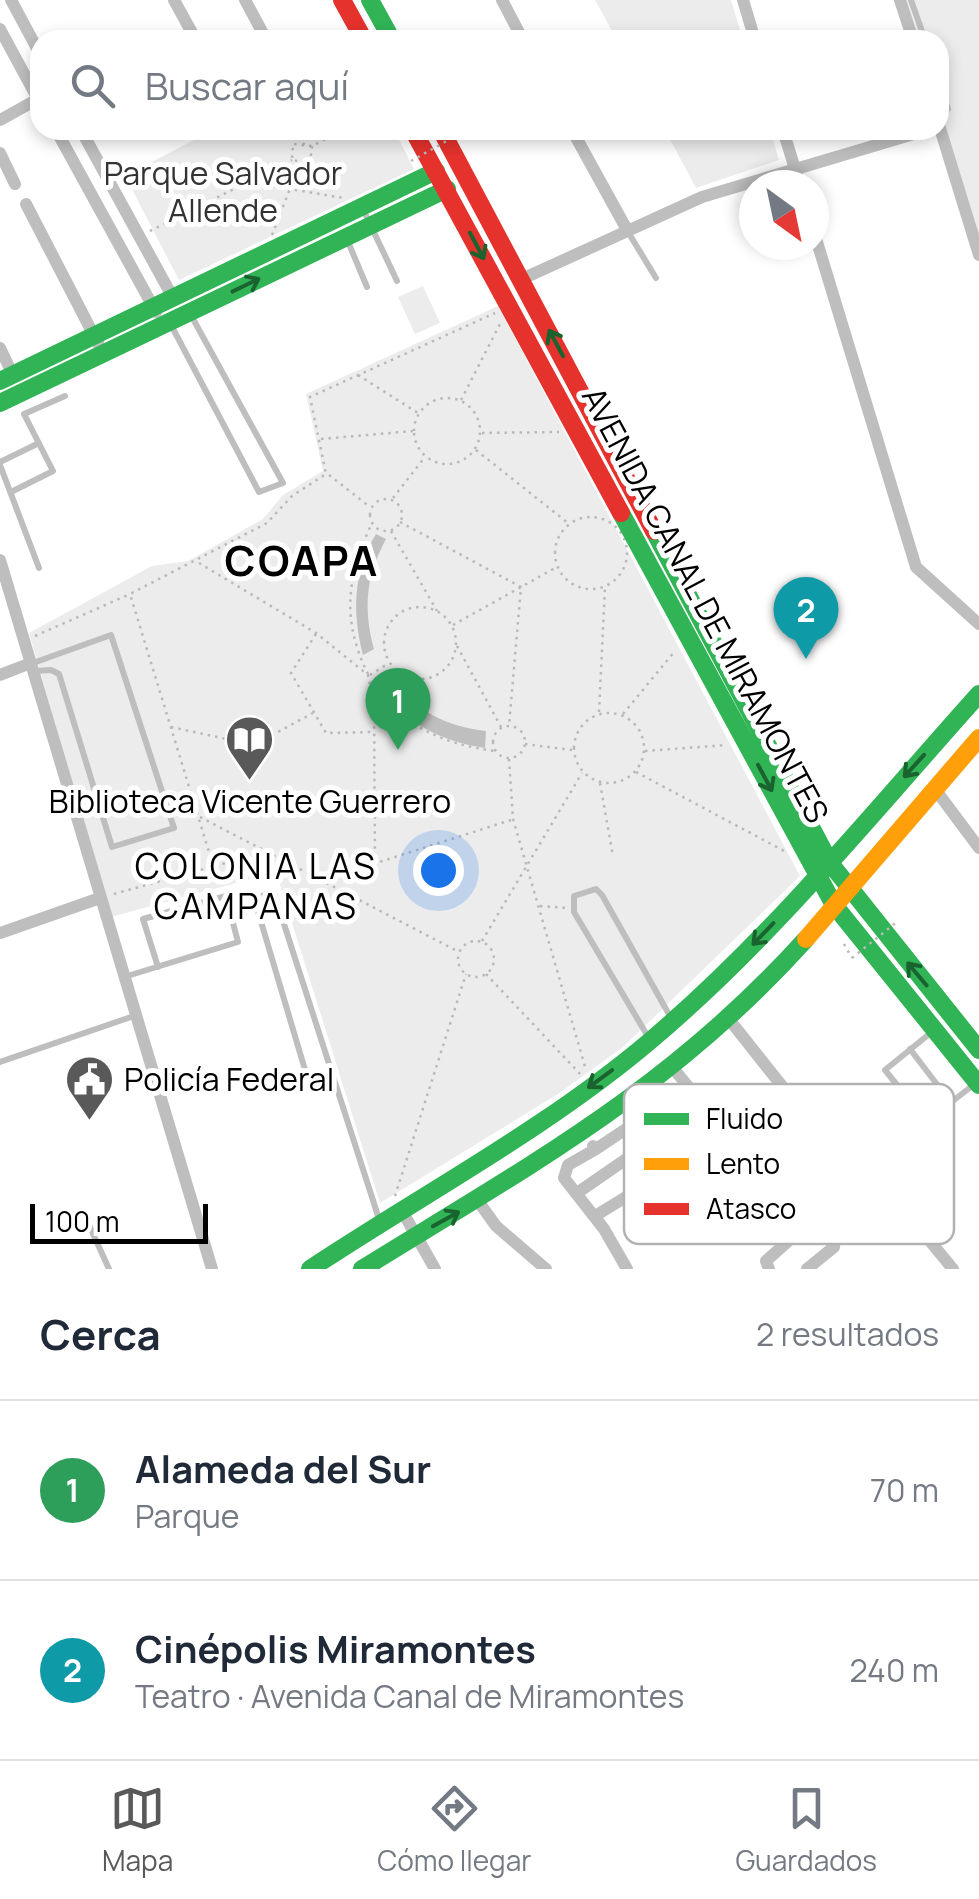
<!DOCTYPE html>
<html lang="es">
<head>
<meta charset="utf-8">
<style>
	:root { --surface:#fff; --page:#f2f2f3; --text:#1f2937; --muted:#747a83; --line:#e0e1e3; --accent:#595959 }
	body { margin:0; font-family:Manrope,sans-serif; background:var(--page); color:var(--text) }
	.compass { position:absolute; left:739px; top:170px; width:90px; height:90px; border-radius:50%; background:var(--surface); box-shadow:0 5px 15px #0003; rotate:147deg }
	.scale { position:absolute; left:30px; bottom:25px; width:178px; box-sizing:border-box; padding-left:10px; border:5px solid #000; border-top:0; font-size:28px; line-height:35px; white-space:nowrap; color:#000; -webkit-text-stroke:8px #fff; paint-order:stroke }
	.you { position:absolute; left:438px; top:870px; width:35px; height:35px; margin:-25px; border:8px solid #fff; border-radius:50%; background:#1a73e8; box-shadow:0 0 0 15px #1a73e833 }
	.badge { display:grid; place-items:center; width:65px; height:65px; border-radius:50%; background:var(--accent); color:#fff; font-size:32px; font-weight:700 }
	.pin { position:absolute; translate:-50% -82px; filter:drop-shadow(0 2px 5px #0008) }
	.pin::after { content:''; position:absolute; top:52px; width:35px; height:30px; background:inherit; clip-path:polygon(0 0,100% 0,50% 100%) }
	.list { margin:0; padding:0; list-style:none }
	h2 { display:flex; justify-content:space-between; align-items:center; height:130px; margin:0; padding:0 40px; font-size:42px }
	h2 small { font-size:32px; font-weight:400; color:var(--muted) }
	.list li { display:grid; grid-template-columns:65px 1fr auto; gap:30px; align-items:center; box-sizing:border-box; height:180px; padding:0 40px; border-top:2px solid var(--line) }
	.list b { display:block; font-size:38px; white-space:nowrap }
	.list p { margin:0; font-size:32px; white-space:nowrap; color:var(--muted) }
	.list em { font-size:32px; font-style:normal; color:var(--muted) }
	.icon { flex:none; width:55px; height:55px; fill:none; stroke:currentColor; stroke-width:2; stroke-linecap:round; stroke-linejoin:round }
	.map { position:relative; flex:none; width:979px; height:1269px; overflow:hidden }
	.search { position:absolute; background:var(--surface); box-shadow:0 5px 15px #0003; left:30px; right:30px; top:30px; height:110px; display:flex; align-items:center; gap:25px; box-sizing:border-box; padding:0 35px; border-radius:30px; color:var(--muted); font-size:38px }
	.sheet { height:490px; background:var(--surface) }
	nav { display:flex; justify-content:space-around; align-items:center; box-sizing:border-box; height:140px; border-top:2px solid var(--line); background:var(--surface); font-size:28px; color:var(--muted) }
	nav a { display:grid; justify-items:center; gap:5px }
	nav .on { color:var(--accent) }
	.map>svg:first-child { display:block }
	.green { fill:#ececec }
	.water { fill:#bfbfbf }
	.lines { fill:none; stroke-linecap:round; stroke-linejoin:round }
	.path { stroke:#b9b9b9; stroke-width:2.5; stroke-dasharray:2.5 5; stroke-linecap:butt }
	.lane { stroke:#bebebe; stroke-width:6 }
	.street { stroke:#bebebe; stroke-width:12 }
	.fast { stroke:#30b455; stroke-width:18 }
	.slow { stroke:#ff9f0a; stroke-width:18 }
	.jam { stroke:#e5322d; stroke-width:18 }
	.path-bridge { stroke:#b9b9b9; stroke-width:2.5; stroke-dasharray:2.5 5; stroke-linecap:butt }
	.oneway { stroke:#1a632f }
	.labels { text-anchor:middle; stroke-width:10; stroke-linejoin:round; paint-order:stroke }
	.park-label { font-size:32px; fill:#333; stroke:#fff }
	.street-label { font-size:32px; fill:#000; stroke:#fff }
	.poi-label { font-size:32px; fill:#000; stroke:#fff }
	.neighbourhood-label { font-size:35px; letter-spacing:2.5px; fill:#000; stroke:#fff }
	.district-label { font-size:42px; font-weight:bold; letter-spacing:2.5px; fill:#000; stroke:#fff }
	.key { fill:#fff; stroke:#b2b2b2; stroke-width:2.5 }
	.key-label { font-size:28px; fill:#000 }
</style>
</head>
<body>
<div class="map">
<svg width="979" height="1269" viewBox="0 0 979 1269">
	<rect width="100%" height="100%" fill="#fff"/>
	<path class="green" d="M595,0H731L743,40H617Z
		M903,0H979V239L939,115V40H916Z
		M213,130H394L414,169L179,280L125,176Z
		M665,130H770L779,160L696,188Z
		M423,286L440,323L415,334L398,297Z
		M498,306L800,876L623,1047L558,1094L380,1203L276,872L111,917L29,633L152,566L188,561L263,519L283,495L323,471L306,394Z"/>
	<path class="water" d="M376,534L386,539C366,576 363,608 374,649L363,655C352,612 353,573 376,534Z
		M391,681C418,712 446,726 486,731L485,748C441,741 407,724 379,689Z"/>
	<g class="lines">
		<path class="path" d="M303,145L313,130
			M312,146L310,163L292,160L293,144L312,146L343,130
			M123,185L247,182L344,198
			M150,231L292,160
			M272,235L300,163
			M358,375L418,413
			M414 431a33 33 0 1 1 66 0a33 33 0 1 1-66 0Z
			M461,400L501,322
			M482,433L559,432
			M321,439L413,431
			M476,450L568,523
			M329,475L370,507
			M393,498L425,457
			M370 515a16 16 0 1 1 32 0a16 16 0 1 1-32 0Z
			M555 553a36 36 0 1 1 72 0a36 36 0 1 1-72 0Z
			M400,522L521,587L509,726
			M391,531L437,611
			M199,563L316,633L368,675L374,704L375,860
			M384 643a36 36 0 1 1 72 0a36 36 0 1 1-72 0Z
			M453,625L555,568
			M316,634L291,673L326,733L372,732
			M35,636L128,595
			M457,646L501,727
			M368,674C341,620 347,576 372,523
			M370,675L389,663
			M372,681C401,726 443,744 495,751
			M599,712L605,587
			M574 748a35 35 0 1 1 70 0a35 35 0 1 1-70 0Z
			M623,714L675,651
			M493 742a16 16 0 1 1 32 0a16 16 0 1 1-32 0Z
			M171,727L254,745L313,713
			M525,744L572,750
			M645,751L727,745
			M509,759L513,819L586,1070
			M636,772L788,853
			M600,783L613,856
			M200,817L459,952
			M213,865L130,594L267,523L292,496L326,474L310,397L495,313
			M323,880L511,820
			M114,894L265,852
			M540,906L567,908
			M458 959a18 18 0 1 1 36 0a18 18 0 1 1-36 0Z
			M482,941L582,773
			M844,944L852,958
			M486,974L580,1074
			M395,1196L466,974"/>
		<path class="lane" d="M911,0L925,40
			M939,83L948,109
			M362,207L397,281
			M628,232L656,278
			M346,237L367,287
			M170,323L259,492L283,483L192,317
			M0,462L39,443
			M0,465L39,568
			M11,492L53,471L24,414L65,396
			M33,663L111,635L174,828L112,847L59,674L51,670L35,671
			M124,977L238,942L226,896L143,919L158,967
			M650,1040L574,912V896L596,889L602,895L671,1018
			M910,1049L939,1087L914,1106L885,1070L933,1031
			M0,1062L134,1016
			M334,1083L311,1090L254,898L274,893L379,1219
			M918,1128L972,1086
			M85,1216L109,1269"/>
		<path class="street" d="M11,0L40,54
			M174,0L196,40
			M245,0L265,37
			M502,0L523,40
			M743,0L755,40
			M900,0L913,40
			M0,29L40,103
			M0,120L38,99
			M939,125L979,255
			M56,130L156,312
			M81,130L172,296
			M572,130L626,228
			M783,130L800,185
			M0,153L15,184
			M26,204L103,353
			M814,232L916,567L979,624
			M522,279L702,197L927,130
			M0,348L13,375
			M0,560L212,1269
			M0,675L31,663
			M935,789L979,848
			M0,933L100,898
			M728,1018L786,1091L826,1115L953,1269
			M673,1068L736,1145L777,1170L835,1238L834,1247L807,1269
			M593,1146L596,1149L568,1165L564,1178L604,1229L627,1269
			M577,1193L648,1144
			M478,1201L496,1226L546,1269
			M401,1209L435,1269
			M595,1216L665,1173L664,1165L636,1129H626L596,1149
			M769,1269L766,1261L816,1216"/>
		<path class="fast" d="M370,0L392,40
			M0,381L436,171
			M0,403L447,189
			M621,513L834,905L979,1085
			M654,531L830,863L979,1050
			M310,1269C423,1194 546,1129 650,1041C772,938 873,812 979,694
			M362,1269C530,1165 671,1089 806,939"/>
		<path class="slow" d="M806,939L979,738"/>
		<path class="jam" d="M342,0L364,40
			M413,130L621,513
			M441,130L654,531"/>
		<path class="path-bridge" d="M411,161L461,133
			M852,958L898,921"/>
	</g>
	<defs><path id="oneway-shaft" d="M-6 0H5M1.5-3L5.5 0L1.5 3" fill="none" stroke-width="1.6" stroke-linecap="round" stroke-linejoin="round" transform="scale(2.5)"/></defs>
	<g class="oneway">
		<use href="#oneway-shaft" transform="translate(477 246) rotate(62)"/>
		<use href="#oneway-shaft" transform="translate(246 285) rotate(-26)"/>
		<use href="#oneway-shaft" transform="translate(556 343) rotate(-118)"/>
		<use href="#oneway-shaft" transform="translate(914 766) rotate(132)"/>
		<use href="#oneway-shaft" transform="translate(765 778) rotate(62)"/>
		<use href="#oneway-shaft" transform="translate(763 934) rotate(134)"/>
		<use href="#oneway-shaft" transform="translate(917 974) rotate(-130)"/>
		<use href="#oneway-shaft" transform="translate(600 1079) rotate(144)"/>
		<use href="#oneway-shaft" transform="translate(446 1219) rotate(-29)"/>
	</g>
	<defs>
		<symbol id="library-pin" viewBox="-11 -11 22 30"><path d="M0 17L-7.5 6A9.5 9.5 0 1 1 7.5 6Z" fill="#595959" stroke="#fff"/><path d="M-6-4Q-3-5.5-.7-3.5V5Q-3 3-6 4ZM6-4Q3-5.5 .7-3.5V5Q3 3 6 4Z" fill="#fff"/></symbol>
		<symbol id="civic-pin" viewBox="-11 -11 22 30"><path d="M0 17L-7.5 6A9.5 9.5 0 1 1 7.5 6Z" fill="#595959" stroke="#fff"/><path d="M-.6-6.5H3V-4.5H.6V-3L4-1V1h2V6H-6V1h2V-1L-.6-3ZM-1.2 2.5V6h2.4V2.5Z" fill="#fff"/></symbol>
	</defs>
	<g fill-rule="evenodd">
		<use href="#library-pin" x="222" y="712" width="55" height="75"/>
		<use href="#civic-pin" x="62" y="1052" width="55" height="75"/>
	</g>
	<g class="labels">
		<g class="park-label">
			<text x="223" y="185">Parque Salvador<tspan x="223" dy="37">Allende</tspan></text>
		</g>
		<g class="street-label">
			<text transform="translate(705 605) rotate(62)" y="11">AVENIDA CANAL DE MIRAMONTES</text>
		</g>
		<g class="poi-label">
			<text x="250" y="813">Biblioteca Vicente Guerrero</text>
			<text x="124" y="1091" text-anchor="start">Policía Federal</text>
		</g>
		<g class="neighbourhood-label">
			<text x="256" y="879">COLONIA LAS<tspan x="256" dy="40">CAMPANAS</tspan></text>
		</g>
		<g class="district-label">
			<text x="302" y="576">COAPA</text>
		</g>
	</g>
	<rect x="624" y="1084" width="330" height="160" rx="15" class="key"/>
	<rect x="644" y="1113" width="45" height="12" fill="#30b455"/>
	<rect x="644" y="1158" width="45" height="12" fill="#ff9f0a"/>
	<rect x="644" y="1203" width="45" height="12" fill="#e5322d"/>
	<g class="key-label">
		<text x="706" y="1129">Fluido</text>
		<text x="706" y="1174">Lento</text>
		<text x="706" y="1219">Atasco</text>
	</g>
</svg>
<svg class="compass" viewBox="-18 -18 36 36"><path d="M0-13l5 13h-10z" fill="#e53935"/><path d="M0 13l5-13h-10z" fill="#747a83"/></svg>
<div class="scale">100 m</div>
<div class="you"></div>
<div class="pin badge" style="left:398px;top:750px;background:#2e9e5b">1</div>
<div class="pin badge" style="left:806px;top:659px;background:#0f9aa8">2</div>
<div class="search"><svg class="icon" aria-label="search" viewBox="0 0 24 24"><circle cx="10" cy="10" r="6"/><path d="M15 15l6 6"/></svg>Buscar aquí</div>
</div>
<section class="sheet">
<h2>Cerca<small>2 resultados</small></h2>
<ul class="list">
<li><span class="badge" style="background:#2e9e5b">1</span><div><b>Alameda del Sur</b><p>Parque</p></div><em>70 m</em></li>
<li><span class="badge" style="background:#0f9aa8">2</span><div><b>Cinépolis Miramontes</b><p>Teatro · Avenida Canal de Miramontes</p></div><em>240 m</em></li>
</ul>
</section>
<nav>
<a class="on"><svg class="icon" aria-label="map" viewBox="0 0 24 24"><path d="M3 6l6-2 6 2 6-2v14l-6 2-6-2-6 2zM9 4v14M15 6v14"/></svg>Mapa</a>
<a><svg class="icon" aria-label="directions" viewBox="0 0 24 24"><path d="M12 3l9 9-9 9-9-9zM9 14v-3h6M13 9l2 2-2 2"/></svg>Cómo llegar</a>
<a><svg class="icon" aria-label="saved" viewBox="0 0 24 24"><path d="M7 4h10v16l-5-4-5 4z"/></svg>Guardados</a>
</nav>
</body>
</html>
